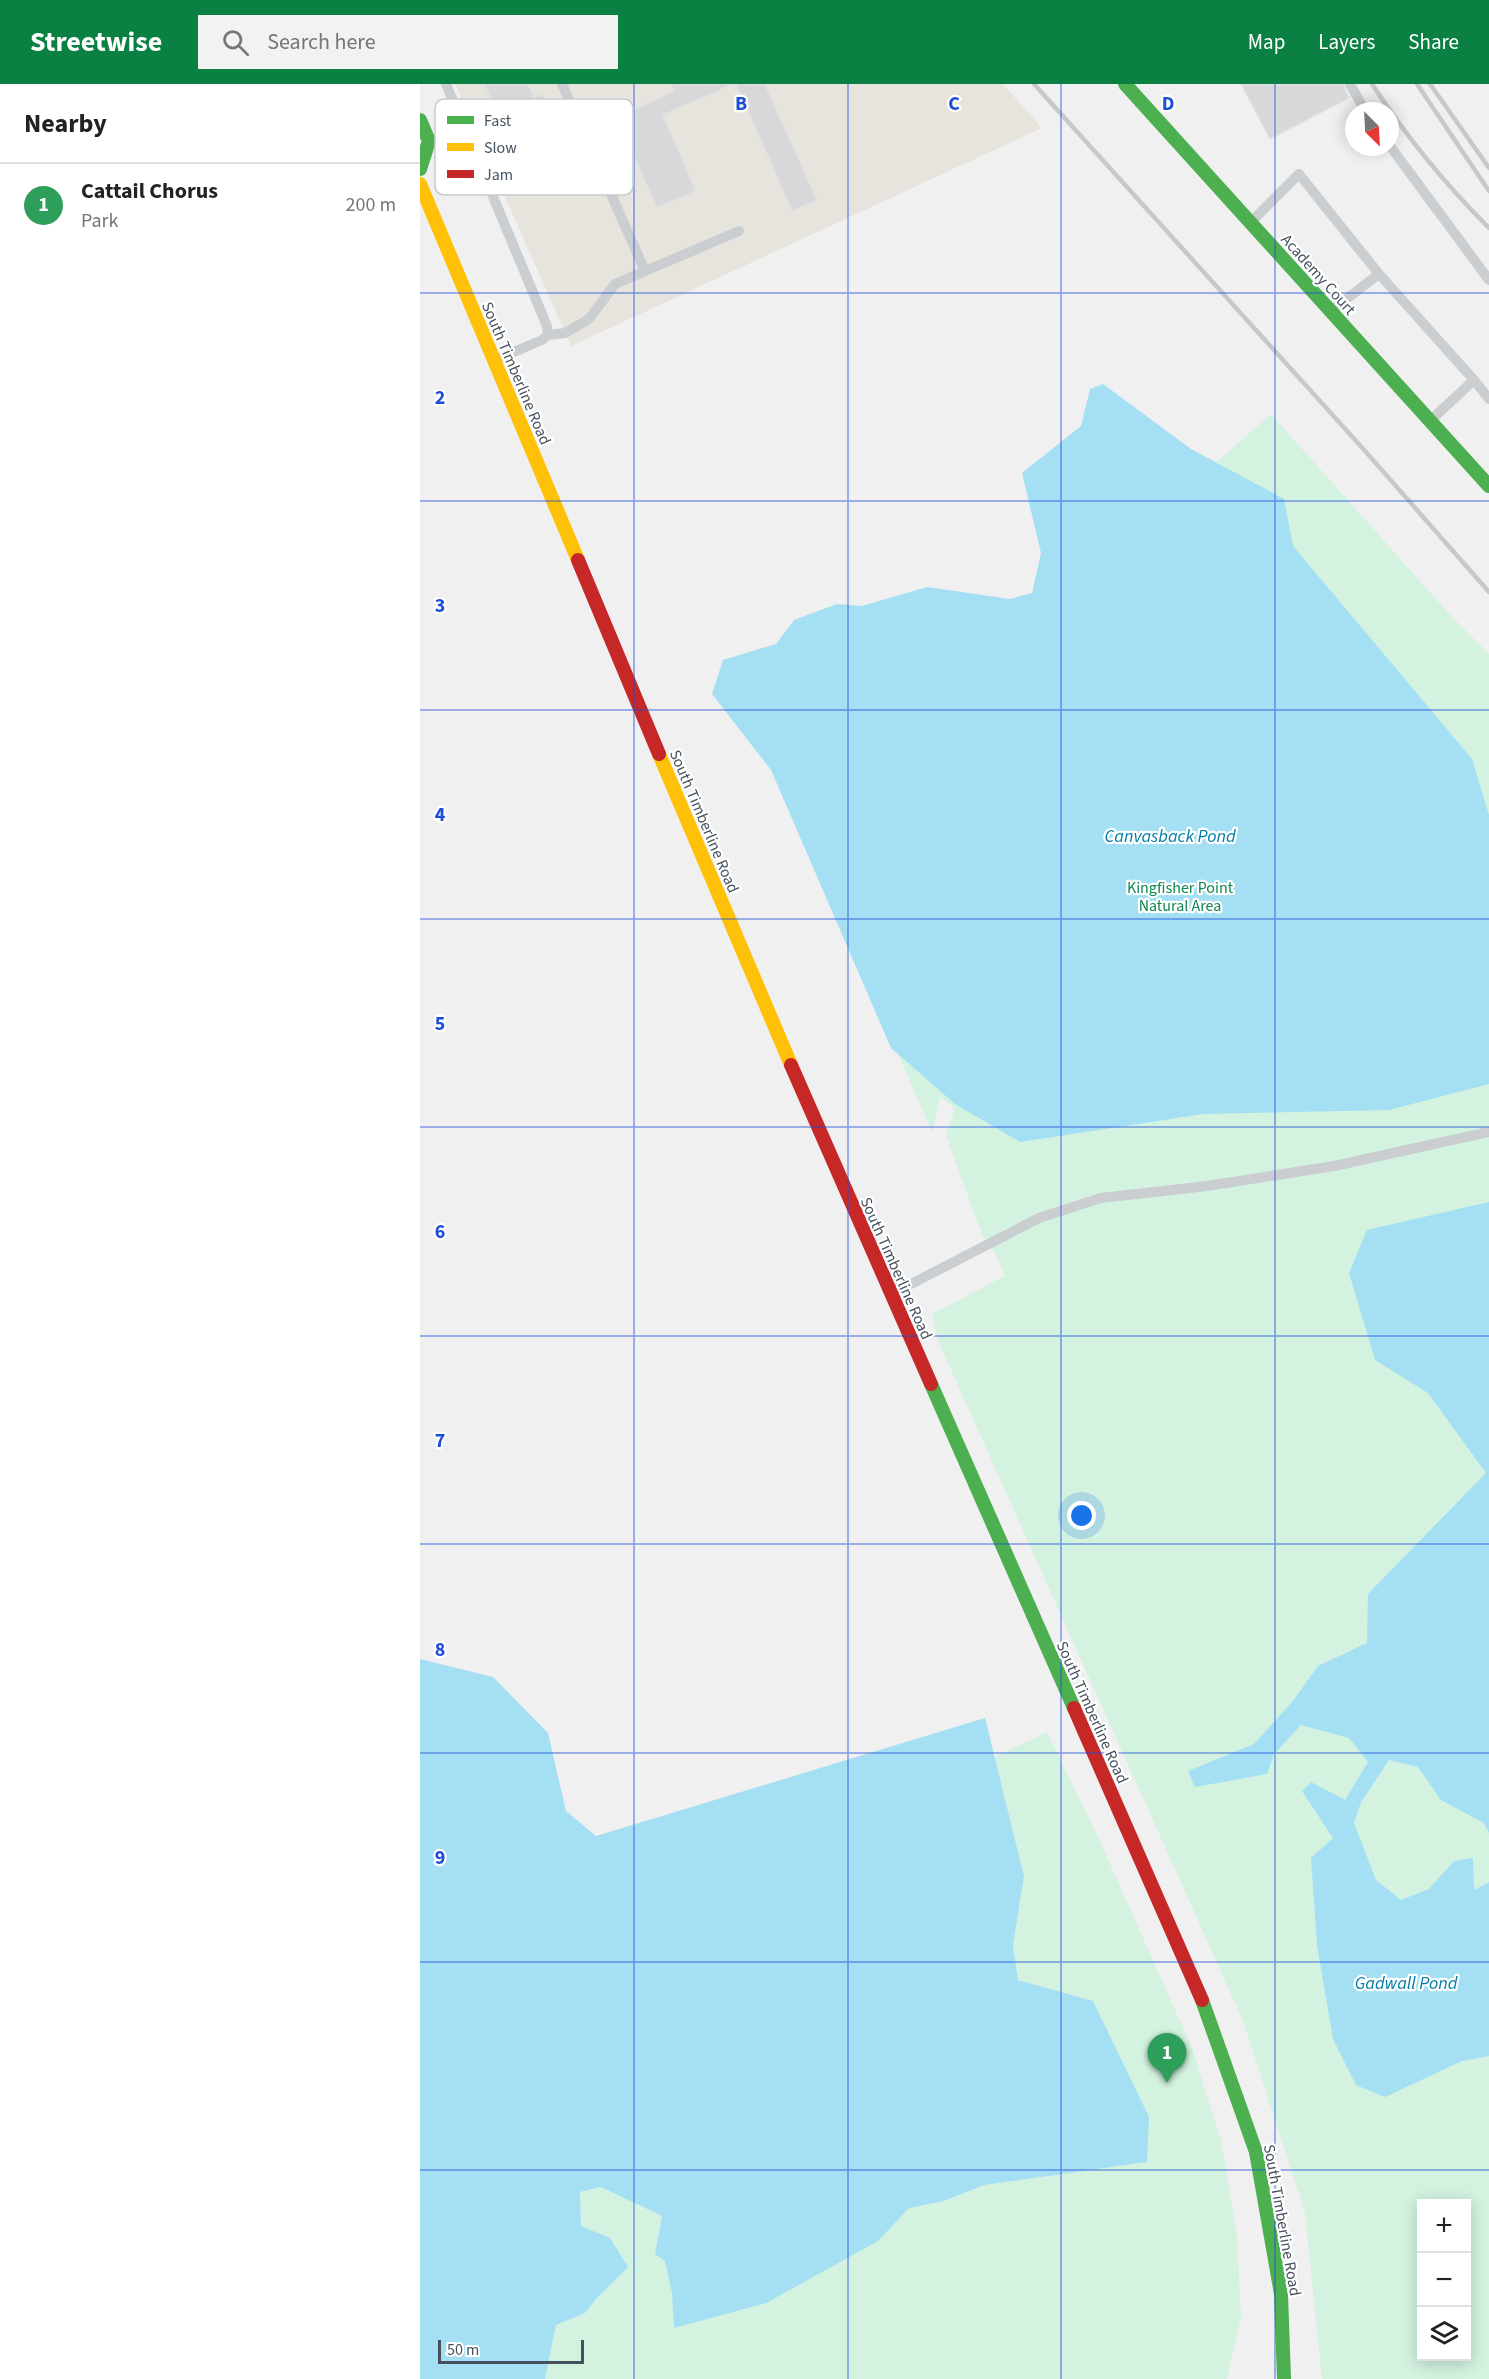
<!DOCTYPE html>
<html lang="en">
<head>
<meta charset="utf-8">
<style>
	:root { --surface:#fff; --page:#f2f2f2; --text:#222; --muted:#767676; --line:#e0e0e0; --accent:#0b8043 }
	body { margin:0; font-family:"Source Sans 3",sans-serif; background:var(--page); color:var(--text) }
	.controls { position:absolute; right:18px; bottom:18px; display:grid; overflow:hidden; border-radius:0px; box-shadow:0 3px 15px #0003 }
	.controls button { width:54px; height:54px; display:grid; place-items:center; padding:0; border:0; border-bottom:2px solid var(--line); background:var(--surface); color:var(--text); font:30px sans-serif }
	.compass { position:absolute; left:925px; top:18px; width:54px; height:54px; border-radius:50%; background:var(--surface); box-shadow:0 3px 15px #0003; rotate:156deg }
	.scale { position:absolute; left:18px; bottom:15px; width:146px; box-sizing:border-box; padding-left:6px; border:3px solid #45525e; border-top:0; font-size:16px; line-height:21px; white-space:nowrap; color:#45525e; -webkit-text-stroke:4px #fff; paint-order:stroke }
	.you { position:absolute; left:662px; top:1432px; width:21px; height:21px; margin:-15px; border:4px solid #fff; border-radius:50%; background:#1a73e8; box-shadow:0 0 0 9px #1a73e833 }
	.badge { display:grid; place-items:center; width:39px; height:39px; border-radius:50%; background:var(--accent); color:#fff; font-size:20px; font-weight:700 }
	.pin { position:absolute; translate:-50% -50px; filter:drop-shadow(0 2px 3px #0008) }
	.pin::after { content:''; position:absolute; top:32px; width:21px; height:18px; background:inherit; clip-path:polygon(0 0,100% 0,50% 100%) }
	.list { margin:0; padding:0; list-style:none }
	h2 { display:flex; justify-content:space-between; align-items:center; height:78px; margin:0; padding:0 24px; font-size:26px }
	h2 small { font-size:20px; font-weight:400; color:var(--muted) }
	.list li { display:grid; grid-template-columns:39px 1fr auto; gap:18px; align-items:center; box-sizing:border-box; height:84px; padding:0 24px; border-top:2px solid var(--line) }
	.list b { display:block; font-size:22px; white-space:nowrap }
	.list p { margin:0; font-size:20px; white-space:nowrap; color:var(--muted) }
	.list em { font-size:20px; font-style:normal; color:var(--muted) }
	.icon { flex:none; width:33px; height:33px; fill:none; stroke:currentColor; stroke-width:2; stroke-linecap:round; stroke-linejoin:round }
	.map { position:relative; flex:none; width:1069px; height:2295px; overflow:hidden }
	header { display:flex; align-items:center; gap:36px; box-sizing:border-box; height:84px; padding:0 30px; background:var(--accent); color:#fff }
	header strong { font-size:28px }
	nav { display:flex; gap:33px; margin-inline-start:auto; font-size:21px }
	.search { width:420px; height:54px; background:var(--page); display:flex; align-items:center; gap:15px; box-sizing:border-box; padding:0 21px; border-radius:0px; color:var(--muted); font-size:22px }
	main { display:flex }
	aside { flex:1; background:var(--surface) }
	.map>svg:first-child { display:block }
	.commercial { fill:#e6e4dd }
	.green { fill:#d3f2e0; fill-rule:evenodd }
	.water { fill:#a4dff3 }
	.building { fill:#d8d8da; stroke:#e2e2e3; stroke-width:1.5 }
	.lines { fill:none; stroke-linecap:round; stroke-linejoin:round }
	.lane { stroke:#cbced1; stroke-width:10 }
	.fast { stroke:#4caf50; stroke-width:14 }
	.slow { stroke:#ffc107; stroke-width:14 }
	.jam { stroke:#c62828; stroke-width:14 }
	.rail { stroke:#c6c8ca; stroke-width:4.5 }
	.grid { fill:none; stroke:#1d4ed8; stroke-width:1.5; stroke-opacity:0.55 }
	.labels { text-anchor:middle; stroke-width:4.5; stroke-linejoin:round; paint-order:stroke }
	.street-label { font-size:16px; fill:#45525e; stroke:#fff }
	.park-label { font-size:16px; fill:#0f874f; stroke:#fff }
	.water-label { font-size:18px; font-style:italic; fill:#027ea6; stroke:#fff }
	.key { fill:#fff; stroke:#c7cbcf; stroke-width:1.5 }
	.key-label { font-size:16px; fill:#45525e }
	.grid-label { font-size:20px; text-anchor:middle; font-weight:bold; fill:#1d4ed8; stroke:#fff; stroke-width:4.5; stroke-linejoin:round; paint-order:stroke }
</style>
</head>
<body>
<header>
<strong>Streetwise</strong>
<div class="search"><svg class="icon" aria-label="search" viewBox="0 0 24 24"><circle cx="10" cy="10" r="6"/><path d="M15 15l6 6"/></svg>Search here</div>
<nav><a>Map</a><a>Layers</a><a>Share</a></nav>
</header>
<main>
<aside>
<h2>Nearby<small></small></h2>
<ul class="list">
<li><span class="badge" style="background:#2e9e5b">1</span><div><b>Cattail Chorus</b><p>Park</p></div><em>200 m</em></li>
</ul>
</aside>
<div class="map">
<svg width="1069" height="2295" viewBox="0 0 1069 2295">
	<rect width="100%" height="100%" fill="#f1f0f0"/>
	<path class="commercial" d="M35,0H583L622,44L151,262Z"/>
	<path class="green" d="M851,330L1031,532L1069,570V2295H902L885,2129L823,1937L519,1259L512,1230L585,1192L576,1171L561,1148L526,1052L535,1024L520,1013L512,1048L326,621L617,537ZM1002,2120H1046V2272H1002Z
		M627,1648L679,1755L772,1964L801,2056L817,2153L821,2233L807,2295H125L136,2241L165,2229L176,2215L207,2183L190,2154L161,2142L160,2108L181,2103L242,2132L235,2170L245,2176L252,2209L254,2244L458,2157L489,2124L524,2117L564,2101L727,2078L673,1917L598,1896L593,1861L604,1792L575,1673Z"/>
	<path class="water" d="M683,300L771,365L864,415L873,462L1052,675L1069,731V1000L969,1026L783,1030L600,1058L535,1020L471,964L351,686L292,610L303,576L356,560L374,536L417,520L442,522L507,503L590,515L612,509L621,469L602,389L661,342L670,305Z
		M1069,1118V1749L1064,1739L1021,1716L998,1683L969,1676L941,1718L934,1739L956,1796L981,1816L1009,1805L1034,1777L1053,1774L1054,1806L1069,1798V1972L1042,1977L965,2013L936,2001L913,1955L897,1861L891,1774L913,1754L882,1707L891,1698L925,1716L948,1678L929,1654L881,1641L854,1670L847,1690L775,1703L768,1687L834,1660L873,1617L898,1582L947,1559L948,1510L1066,1389L1008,1309L955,1276L929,1189L947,1146Z
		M0,1575L73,1593L128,1649L146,1727L176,1752L565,1634L604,1792L593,1861L598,1896L673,1917L729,2033L727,2078L564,2101L524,2117L489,2124L458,2157L346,2219L254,2244L252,2209L245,2177L235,2170L242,2132L181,2103L160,2108L161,2142L190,2154L208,2183L176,2215L165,2229L136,2241L125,2295H0Z"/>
	<path class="building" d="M64,0H108L114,13L123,10L146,68L140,71L144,80L110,94L81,27L77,29Z
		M251,0H314L243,31L276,107L237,124L215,75L195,83L177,43L254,7Z
		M316,0H345L397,116L372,127Z
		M821,0H923L929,14L850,55Z"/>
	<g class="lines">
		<path class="lane" d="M26,0L127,242L128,251L122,256L75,276
			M142,0L225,187
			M930,0L945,27
			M970,62L1069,196
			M831,138L879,90L959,190L912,226
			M959,190L1054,296L1011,336
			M128,251L145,249L169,235L195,200L319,147
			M1054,296L1069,315
			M471,1206L493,1199L619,1134L681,1114L787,1102L914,1082L1069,1048"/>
		<path class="fast" d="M705,0L1069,402
			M0,36L9,57L0,85
			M511,1300L654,1624
			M782,1916L836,2068L861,2210L864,2295"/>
		<path class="slow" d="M0,100L158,476
			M239,670L371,981"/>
		<path class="jam" d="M158,476L239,670
			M371,981L511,1300
			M654,1624L782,1916"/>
		<path class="rail" d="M614,0L946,368L1069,508
			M952,0C986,52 1025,100 1069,144
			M997,0L1069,107
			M1010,0L1069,84"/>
	</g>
	<path class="grid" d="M214,0V2295M428,0V2295M641,0V2295M855,0V2295M0,209H1069M0,417H1069M0,626H1069M0,835H1069M0,1043H1069M0,1252H1069M0,1460H1069M0,1669H1069M0,1878H1069M0,2086H1069"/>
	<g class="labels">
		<g class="street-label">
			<text transform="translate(899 190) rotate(48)" y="6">Academy Court</text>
			<text transform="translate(97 289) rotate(67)" y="6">South Timberline Road</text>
			<text transform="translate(285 737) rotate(67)" y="6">South Timberline Road</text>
			<text transform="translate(477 1184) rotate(66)" y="6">South Timberline Road</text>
			<text transform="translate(673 1628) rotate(66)" y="6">South Timberline Road</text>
			<text transform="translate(863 2136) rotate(80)" y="6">South Timberline Road</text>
		</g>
		<g class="park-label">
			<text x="760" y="809">Kingfisher Point<tspan x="760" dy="18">Natural Area</tspan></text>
		</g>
		<g class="water-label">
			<text x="750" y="758">Canvasback Pond</text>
			<text x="986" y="1905">Gadwall Pond</text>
		</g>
	</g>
	<rect x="15" y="15" width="198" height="96" rx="9" class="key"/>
	<rect x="27" y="32" width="27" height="8" fill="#4caf50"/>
	<rect x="27" y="59" width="27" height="8" fill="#ffc107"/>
	<rect x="27" y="86" width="27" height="8" fill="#c62828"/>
	<g class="key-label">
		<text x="64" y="42">Fast</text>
		<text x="64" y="69">Slow</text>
		<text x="64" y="96">Jam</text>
	</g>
	<g class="grid-label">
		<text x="321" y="26">B</text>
		<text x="534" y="26">C</text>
		<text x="748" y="26">D</text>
		<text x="20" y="320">2</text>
		<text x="20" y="528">3</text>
		<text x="20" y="737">4</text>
		<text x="20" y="946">5</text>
		<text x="20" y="1154">6</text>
		<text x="20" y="1363">7</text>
		<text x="20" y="1572">8</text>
		<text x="20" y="1780">9</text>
	</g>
</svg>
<div class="controls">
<button>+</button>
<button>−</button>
<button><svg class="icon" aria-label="layers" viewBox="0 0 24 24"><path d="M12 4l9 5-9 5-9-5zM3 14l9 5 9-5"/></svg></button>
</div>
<svg class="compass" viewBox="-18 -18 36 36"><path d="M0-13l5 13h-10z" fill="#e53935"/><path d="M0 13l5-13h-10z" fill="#767676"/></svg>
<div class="scale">50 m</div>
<div class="you"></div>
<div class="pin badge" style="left:747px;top:1999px;background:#2e9e5b">1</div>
</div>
</main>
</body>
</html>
